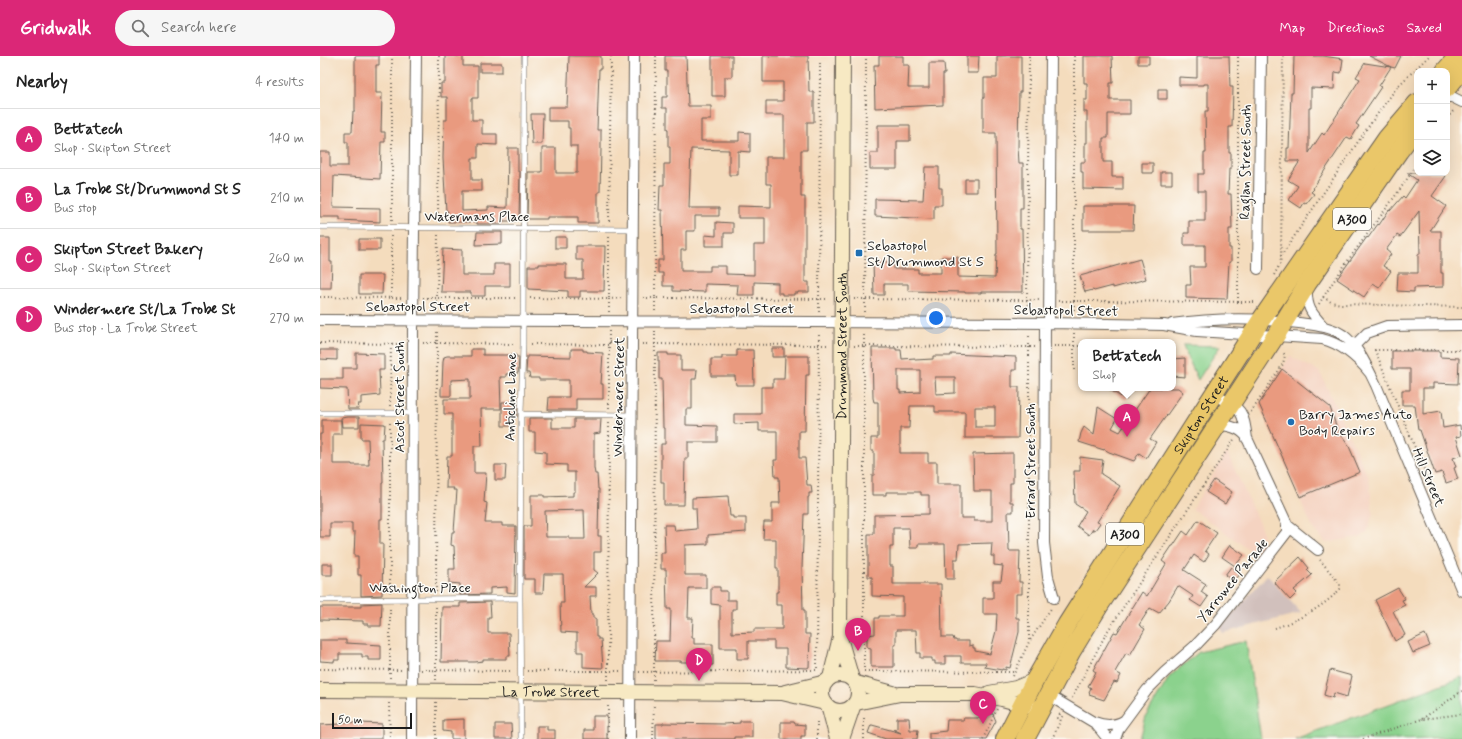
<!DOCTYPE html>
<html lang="en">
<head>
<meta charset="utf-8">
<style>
	:root { --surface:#fff; --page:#f6f6f6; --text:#222; --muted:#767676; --line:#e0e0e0; --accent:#db2777 }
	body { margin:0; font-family:Mynerve,sans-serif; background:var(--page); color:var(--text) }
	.controls { position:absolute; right:12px; top:12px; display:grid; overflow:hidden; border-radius:8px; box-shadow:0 4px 16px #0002 }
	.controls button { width:36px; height:36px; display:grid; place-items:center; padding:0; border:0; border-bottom:1px solid var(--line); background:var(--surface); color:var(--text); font:20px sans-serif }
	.scale { position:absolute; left:12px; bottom:10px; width:80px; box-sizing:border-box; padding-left:4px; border:2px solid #1c1c1c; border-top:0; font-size:11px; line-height:14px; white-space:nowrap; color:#1c1c1c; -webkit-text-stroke:3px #fdfcf7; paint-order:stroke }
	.you { position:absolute; left:616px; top:262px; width:14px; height:14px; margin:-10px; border:3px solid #fff; border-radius:50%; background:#1a73e8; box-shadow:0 0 0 6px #1a73e833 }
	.badge { display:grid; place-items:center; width:26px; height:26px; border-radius:50%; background:var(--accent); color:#fff; font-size:13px; font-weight:700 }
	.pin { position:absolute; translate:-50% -33px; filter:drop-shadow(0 1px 2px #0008) }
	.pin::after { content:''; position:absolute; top:21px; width:14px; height:12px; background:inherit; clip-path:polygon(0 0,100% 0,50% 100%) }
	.popup { position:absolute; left:758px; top:283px; width:98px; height:52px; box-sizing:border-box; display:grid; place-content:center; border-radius:8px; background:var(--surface); filter:drop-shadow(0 1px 3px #0005); font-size:13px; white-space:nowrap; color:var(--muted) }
	.popup b { font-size:15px; color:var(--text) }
	.popup::after { content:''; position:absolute; left:50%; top:100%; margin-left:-8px; border:8px solid transparent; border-top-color:var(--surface) }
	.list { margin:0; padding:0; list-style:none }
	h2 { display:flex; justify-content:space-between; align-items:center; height:52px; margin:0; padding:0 16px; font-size:17px }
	h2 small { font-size:13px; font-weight:400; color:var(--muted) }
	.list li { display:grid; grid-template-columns:26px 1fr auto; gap:12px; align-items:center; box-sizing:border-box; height:60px; padding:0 16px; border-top:1px solid var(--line) }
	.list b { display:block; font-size:15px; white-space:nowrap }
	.list p { margin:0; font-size:13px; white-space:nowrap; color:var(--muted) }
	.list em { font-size:13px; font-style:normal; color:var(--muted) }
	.icon { flex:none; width:22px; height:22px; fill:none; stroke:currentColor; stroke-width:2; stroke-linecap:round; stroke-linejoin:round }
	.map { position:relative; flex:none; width:1142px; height:683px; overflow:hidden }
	header { display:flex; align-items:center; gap:24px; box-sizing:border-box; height:56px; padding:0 20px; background:var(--accent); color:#fff }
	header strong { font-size:19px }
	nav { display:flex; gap:22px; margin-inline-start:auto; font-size:14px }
	.search { width:280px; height:36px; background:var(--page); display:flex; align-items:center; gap:10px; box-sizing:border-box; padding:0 14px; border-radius:22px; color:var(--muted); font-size:15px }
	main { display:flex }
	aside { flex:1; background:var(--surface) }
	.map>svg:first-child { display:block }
	.built { fill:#f5d3c1 }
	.industrial { fill:#d1c0bc }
	.green { fill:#8bd28d; stroke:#547754 }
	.building { fill:#e99a7f; fill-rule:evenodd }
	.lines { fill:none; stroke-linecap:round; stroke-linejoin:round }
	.lane-casing { stroke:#685f54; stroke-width:6 }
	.street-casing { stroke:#685f54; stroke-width:12 }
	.secondary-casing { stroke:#685f54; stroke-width:16 }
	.highway-casing { stroke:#685f54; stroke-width:20 }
	.path { stroke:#685f54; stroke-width:2; stroke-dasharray:1 3; stroke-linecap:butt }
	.lane { stroke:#fff; stroke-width:5 }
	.street { stroke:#fff; stroke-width:10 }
	.secondary { stroke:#f7e9c3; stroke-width:14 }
	.highway { stroke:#eac769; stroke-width:18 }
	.poi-dot { fill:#1f6fb2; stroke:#fdfcf7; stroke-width:1.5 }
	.labels { text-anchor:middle; stroke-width:3; stroke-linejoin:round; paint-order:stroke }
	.shield { fill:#fdfcf7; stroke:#605f5e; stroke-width:1 }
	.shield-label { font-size:13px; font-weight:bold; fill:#1c1c1c }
	.street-label { font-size:14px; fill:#1c1c1c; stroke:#fdfcf7 }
	.poi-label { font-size:14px; fill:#1c1c1c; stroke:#fdfcf7; text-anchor:start }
</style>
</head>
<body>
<header>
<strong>Gridwalk</strong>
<div class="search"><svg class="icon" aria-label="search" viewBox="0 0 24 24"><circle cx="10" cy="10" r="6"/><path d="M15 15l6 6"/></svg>Search here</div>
<nav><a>Map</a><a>Directions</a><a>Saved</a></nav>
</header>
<main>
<aside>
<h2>Nearby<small>4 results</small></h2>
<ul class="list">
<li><span class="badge">A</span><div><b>Bettatech</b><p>Shop · Skipton Street</p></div><em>140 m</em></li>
<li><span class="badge">B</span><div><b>La Trobe St/Drummond St S</b><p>Bus stop</p></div><em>210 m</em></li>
<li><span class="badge">C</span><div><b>Skipton Street Bakery</b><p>Shop · Skipton Street</p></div><em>260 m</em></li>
<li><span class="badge">D</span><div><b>Windermere St/La Trobe St</b><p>Bus stop · La Trobe Street</p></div><em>270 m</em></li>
</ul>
</aside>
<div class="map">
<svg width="1142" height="683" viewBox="0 0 1142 683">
	<rect width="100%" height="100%" fill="#fdfcf7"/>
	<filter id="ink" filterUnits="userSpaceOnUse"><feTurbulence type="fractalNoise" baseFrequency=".025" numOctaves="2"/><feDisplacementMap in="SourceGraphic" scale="8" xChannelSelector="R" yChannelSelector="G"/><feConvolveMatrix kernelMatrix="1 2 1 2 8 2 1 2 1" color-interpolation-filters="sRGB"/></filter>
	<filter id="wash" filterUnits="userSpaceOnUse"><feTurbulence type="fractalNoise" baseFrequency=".012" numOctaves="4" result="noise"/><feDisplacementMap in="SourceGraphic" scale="16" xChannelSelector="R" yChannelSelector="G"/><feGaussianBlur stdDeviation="0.9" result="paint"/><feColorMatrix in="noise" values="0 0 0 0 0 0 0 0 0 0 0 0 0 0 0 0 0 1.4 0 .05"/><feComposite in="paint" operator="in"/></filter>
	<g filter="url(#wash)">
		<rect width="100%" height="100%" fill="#f4dcbd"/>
		<path class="built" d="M970,300L1000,316L1019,358L1049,422L1053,457L1047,477L1039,481L1006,487L991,469L939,348Z
			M907,396L942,474L943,487L938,500L872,453Z"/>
		<path class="industrial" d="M947,519L981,557L903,577L900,572Z"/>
		<path class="green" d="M863,289L900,290L878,324L864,293Z
			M926,585L941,683H820L826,660L850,620L879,596Z
			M1142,621V681L1078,683H975Z"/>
		<g id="blocks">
			<path class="building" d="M35,0H59V9H56V37H62L61,76H65V86H61L60,123L14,120L13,151L60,152V166L20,164V161H0V96H10V110H28V86H25V76H32L33,55H35Z
				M125,0H143V10H158V42H152V64H162V78H177V89L158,88V102H152V124H162V135H142V155L168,154V151L187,152L188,92H198V116H200L199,163H197V165H182V168H157V166H128V155H126L123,102L124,64H127V41H121V27H125Z
				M249,0H281V13H279L278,44L277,74H281V93L280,136H278V167H258V161H227V163H207L208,116H222V92H236V117H257V90H250V72H248V65H228V51H247Z
				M345,0H366L368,50H391V64H381V85H419V76L430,77V96L418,95V119H409V94L371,93L369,152H399V160H375V175H366V194H361V215H390V210H406V218L434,219V189H445V162H418V150L451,151V128H446V101H464V59H446V45H463V26H443V0H488L489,36H494V66H487V94H481V141H485V226H489V236H478V237H474V239H462V237H458V227L434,226V239H417L418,229L385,228V236L353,235V230H343V217H338V204H343L342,154H339L340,129H344V108H350V91H348V73H347V52H342V41H347V15H345Z
				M392,0H412V21H405V40H392Z
				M559,0H583V9H589L588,32H609V7H624L625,18H623V49L555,52L554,9H559Z
				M647,0H659L658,17H647Z
				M677,0H701V36H699L698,91L699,107H703V152H700V173H702L703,236H661V237H645V236L588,235V228H564V239H554L553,206H574V213H598V217H621V201H638V221L675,222L676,198H677L676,77H663V42H664V22H677Z
				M764,0H792L793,27H790V44H810V58H788V82H783V106H792V121H803V134L763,133V116H761V106H765V87H767V56H764V44H767V27H764Z
				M818,0H829V8H818Z
				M877,0H909L910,31H913L912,71H909V97H911V113H909L908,138H911L912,173H909V192H911V206H909L907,243L866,242V229H871L870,211H885V189H864V177H869V165H885V135H878V118H884V97H886L885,55H888V28H884V29H859V21L877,22Z
				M974,0H1003L1023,3L1021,17L1015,16L1014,33L991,32V52H989V97L1002,77L1004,79L1040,23L1036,21L1045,7L1071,11L1049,0H1081L1075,12L1071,11L1059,30L1061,31L1036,68L1039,70L1031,83L1027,81L993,132L994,133L991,136L994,138L986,148L984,147L981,152L969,144L978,130L968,124L980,105H967V92H969L971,37H973Z
				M160,7H182V16H160Z
				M838,33H847V43H838Z
				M211,58H223L222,88H212Z
				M558,69H590V85H577V113H550V97H558Z
				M822,107H833V117H822Z
				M605,111H619V132H622V149H614V163L555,160V143L603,144Z
				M841,116H852V128H841Z
				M1087,117H1121L1126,120L1112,140L1126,150L1110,175H1121V217H1123V231L1094,232V236L1077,235L1078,217H1098V198H1100L1099,155L1080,181L1077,179L1066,194L1071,198L1063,210L1071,215L1059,232L1053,228L1044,241L1017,223L1047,181L1048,182L1058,168L1059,169L1069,154L1070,155L1083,140L1085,142L1097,124Z
				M645,123H657V136H645Z
				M763,150H814L813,174H763Z
				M396,166L413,167V177H404V190H385V179L396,180Z
				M157,176H182V188L156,189Z
				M235,181H246V192H235Z
				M0,182H10V206H12L11,232H0Z
				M39,183H60V194H39Z
				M256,190H285L284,235H260V241H248V235L208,233V210H219V208H246V223H263V204H256Z
				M123,193L142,194V219H174V208H190V230H165V240H151V236H121Z
				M820,203L826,223L793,232V230L774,235L773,234L765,236L760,220Z
				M39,219H63L62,238H39Z
				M452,292H464V301H452Z
				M552,292H576V294H581L582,303L595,302V304L613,303V300H631V298L696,301V314H692V331H699L698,382H645V356H615V350H590L589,372H580V397H608V406H617V428H641V462H654V465H672V435H654L653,398L693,397V427H690V446H693V456H688L689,495H700L699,526H702V538H696V562H699V576L690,612L686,611V614L682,613V614L665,611L666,607H641V600H625V608H615V605H612V602H600V597H597L596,574H576V589H574V611H551V592L547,591V579L555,578V562H559V560H583V541L552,540V521H548V478H554V459L609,458V439H601V436H566V439H552V419H554V395H551V382H558V346H554L553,342ZM578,314H600V336L580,337V334H578ZM615,321H635V337L616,338ZM655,351H675V371H655ZM573,472H589L590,492H598V488H625L626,523H634V503H638L639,488L672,487L671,500H674V509L683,510L681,525H673V542H663V558H677L676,575L670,598L655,595V592H653V589L649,590V585H636V584H634L633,581H622L621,528H573V510H570V491H573Z
				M151,293H163V299H196V301H199L198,317L186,318V321H180L181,353H161L162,390H154V417H166L164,446L167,447L165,467H182V470H196L195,537L187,536V531L170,532V538L140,539V528L129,527V513H135L134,490L131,489L132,476H134L137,434H133L134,432H126L127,400H132V358H124V343H150V323L131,324V340H121V330H122L123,306L124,301L127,300H151Z
				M251,293H263V295H267V296L283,297L281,328H283V343H256V354H228L229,341H249V324H219V322H210L209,317H206L207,300L251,301Z
				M0,294H17V304L0,303Z
				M417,294H433L434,329H416L415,320H391V303H402V300H417Z
				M1072,295H1120V301L1139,302L1138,328L1113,327V332H1103V358L1121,355L1123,372L1140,369L1141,380L1136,381L1142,399L1133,402L1136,411L1134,412L1138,423L1126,427L1122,416L1115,418L1100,374H1098L1095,349H1082V334H1090V313H1072Z
				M36,297L64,298V314H59L60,339L41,341V348H38L39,353H28L27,333L0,332V323H23V312H36Z
				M338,297H348V299H361V314H377L376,323H372V353H366V369L397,370V386H368V402H365L364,449H344V426H341V388H345V372H343L342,323H339V305H338Z
				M465,300H489V319H486L485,375H479V402H485L487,429H491L492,437H489V441H488V458H484L482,512L483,554H485V578H490L489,611L487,612L466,611V593H454V585H428V603H417V592H400V549L391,548V531H400V535H407V544H416V553H412V577L434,576V573H462V549H456V536H458V512H456V483H443L444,466H452V447H460L459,421H455L454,404H457V375H439V367L414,368V358H441V331H453V323H464Z
				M865,302V321L853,320V303Z
				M962,313L1010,351L1017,373L1028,388L1040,416L980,441L939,348Z
				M787,332H813L806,344Z
				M830,332H858L863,336L830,383L836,386L826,402L819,397L814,405L789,396L784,393V394L759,386L761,377L764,371L774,379L778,351L797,363L792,372L800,376Z
				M182,346H197V361H193V370H182Z
				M28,361H39V371H22L21,362Z
				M209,362H232V372H254V363H281L280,377L274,378V412L275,418H277L278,433H279L278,480H281V496H274V514L278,517L264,531H276V540H270L271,558H273V562H276V581H278V583H281L283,612L263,611V596H257V577L241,576L240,547H244L243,518H224L223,537H215V523H204V470H211V439H224V441L253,440V436H255V416H247V409L226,408V396L215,395V376H209ZM264,454L265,483H249V481H226L225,455Z
				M2,364H21V378H13V408H32V409H49L48,383H41V367L65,368L64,383H62L63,427H62V463H60V488H63L62,539L41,540V519H38V500H34L35,476H32V467H10V481H0V378H2Z
				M760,401L783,404L781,418L800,430L777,466L780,467L775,474L773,473L769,479L757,470L766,455L755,448L754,415H760Z
				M175,409H186L185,424H175Z
				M894,424L912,436L905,448L886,436Z
				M408,440L410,460H413V462H426V476L388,479V488L365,489V519H386V532H369L368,562H373L372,582H374V588H393V609H378V606H361V605H335L336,585H350L351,553H347L346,513H341V497H345L344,469H354L355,475L377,473L376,452H372V442Z
				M878,464L897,477L885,495L889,498L884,506L874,499L864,514L886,528L881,536L888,541L881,551L870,544L873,540L858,530L849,545L839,557L830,552L819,569L825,573L810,599L806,597L795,616L801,619L797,627L794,626L784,644L769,639L770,637L769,636L771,632L768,630L776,616L773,614L794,576L797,577L822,536L827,540L846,508L842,505L852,490H853L863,475L868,479Z
				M910,489L924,499L915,510L902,501Z
				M980,501L989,512L987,514L992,519L974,534L977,537L970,544L954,526Z
				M2,508H12V519H2Z
				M911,511L920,518L914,526L905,519Z
				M1078,532L1085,543L1082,544L1085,549L1073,555L1085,579L1075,585L1055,544Z
				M170,546L171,561H168V577H189L190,600H186V603H163V605L155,606H121L122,551H140V547Z
				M62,547L61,570H48V568H43V565L0,564V551H41V548Z
				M1105,578L1110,590L1093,597L1088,586Z
				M0,584H26V587L61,589V604H48V601H42V598H19V604H14V606L0,605Z
				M1010,614L1032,620L1027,641L1014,637L1013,642L1004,639Z
				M664,657L673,658L676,665L666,683H609V677L626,675L627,664H643L644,662H664Z
				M273,660H287V683H264V674H273Z
				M577,662H589L590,674H598L597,683H566L548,677L551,669H552L581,677L573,673H577Z
				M144,663V683H131V676L123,675V664Z
				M420,665H432V681H414V683H336V668H343V667L404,668L420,667Z
				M21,666L62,668V683H0V669L21,668Z
				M461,666H474L475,668L485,669V680H481V683H461Z
				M175,668H191L192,683H175Z
				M217,670H227V674H235V683H217Z"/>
		</g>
	</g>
	<g filter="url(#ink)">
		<use href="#blocks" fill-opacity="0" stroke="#685f54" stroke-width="1"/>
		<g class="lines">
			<defs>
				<path id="lane" d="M0,171L313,173
					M0,357H93
					M201,358L312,359
					M0,544L200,542
					M201,683L200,542L201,358L203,288L204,0"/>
				<path id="street" d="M1127,41H1132L1142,46
					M938,213L941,0
					M987,232C986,251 991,257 1004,271
					M0,264L729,267L844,269L877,275L1002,283C1022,288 1037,301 1050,317
					M725,267L724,487L728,521L734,542
					M729,267L731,0
					M852,268C894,262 937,262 979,267C994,269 1010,270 1023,279C1039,291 1047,311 1056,329L1142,535
					M1030,294L1047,277L1067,270L1142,269
					M894,339C921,353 923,352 927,383
					M967,469L998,494
					M728,639L775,667L788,683
					M774,666C785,670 795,671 805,664
					M92,683L93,264L96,0
					M310,683C310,455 313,228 314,0
					M795,683L799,672L827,634L845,616L876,589L896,568L967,476V468L926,380C919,371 907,369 896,369"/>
				<g id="secondary">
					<path d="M520,582L532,623"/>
					<circle cx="520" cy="637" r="18"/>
					<path id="s1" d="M510,622L520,581L523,0"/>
					<path d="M536,627L573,637"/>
					<path id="s2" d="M0,634L462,637L505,647"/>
					<path d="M465,636L506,626"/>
					<path d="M669,637L696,632L715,624"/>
					<path d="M536,647L580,638H655L682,643L712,651"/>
					<path d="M509,652L517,683"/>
					<path d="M522,683L533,651"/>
				</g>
				<g id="highway">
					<path d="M1125,15L1138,0"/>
					<path d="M1127,32L1142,14"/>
					<path id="s3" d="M685,683L715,624L747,568L941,264L1067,82L1097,47"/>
					<path d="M705,683L751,596L779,550L956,279L987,228L1079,95L1097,71"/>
				</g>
			</defs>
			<use href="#lane" class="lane-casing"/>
			<use href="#street" class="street-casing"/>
			<use href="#secondary" class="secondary-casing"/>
			<use href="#highway" class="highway-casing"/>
			<path class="path" d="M336,0L335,242L509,243
				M754,0V245L937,246
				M1127,62L1135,53
				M72,164V0
				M118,165L119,0
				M289,165L291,0
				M118,179L117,242H196
				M961,200L1046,74L1077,31L1109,0
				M954,219L960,208L961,201L963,0
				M0,241L83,242
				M71,241V179
				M1003,241L1011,246L1021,248L1142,251
				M103,242H117V256
				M210,242L289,243V179
				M323,242H335V256
				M534,243L707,244L709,0
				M738,245H754V257
				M918,246V0
				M999,248C1029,199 1066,156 1097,108
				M289,256V243L302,242
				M499,256L500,0
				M545,256L546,0
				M709,257L707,244H720
				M544,275V615L694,616
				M709,276V291
				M289,286L303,287
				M0,287L84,288
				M103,287H117V274
				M211,288L288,289
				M322,288L509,289
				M534,290L715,291
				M734,290H761
				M709,291V586
				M754,314V277
				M70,350L71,288
				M289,352V275
				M931,356L963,308L965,299L962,295
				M1110,428L1055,294H1142
				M70,536V365
				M116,536L117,287L196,288
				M955,572C977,565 1005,550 1020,533V528L1000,504
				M0,613L83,614
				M101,614L193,615
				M207,615H301
				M319,616L497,614L499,276
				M693,620L709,586L732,551
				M70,622V551
				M116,624V550
				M288,624L289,365
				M334,624L335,274
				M752,642L787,576L915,382
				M69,647L70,683
				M740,658L738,662L741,664
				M1102,663L1142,635
				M116,683V646
				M288,683V647
				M333,683L334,648
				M497,683V663
				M544,683V661
				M663,683L677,653
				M732,683L743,659
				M1043,683L1102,663L1142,658"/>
			<use href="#lane" class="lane"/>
			<use href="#street" class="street"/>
			<use href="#secondary" class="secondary"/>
			<use href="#highway" class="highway"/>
		</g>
	</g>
	<g class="poi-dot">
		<rect x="535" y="193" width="8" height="8" rx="2"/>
		<circle cx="971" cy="366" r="4"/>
	</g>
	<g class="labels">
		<g class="shield">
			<rect x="1013" y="152" width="38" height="22" rx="3"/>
			<rect x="786" y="467" width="38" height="22" rx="3"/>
		</g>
		<g class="shield-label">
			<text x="1032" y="168">A300</text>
			<text x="805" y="483">A300</text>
		</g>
		<g class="street-label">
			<text transform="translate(925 106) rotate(-89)" y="5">Raglan Street South</text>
			<text x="157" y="165">Watermans Place</text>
			<text x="98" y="255">Sebastopol Street</text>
			<text x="422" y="257">Sebastopol Street</text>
			<text transform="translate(746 254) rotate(1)" y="5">Sebastopol Street</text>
			<text dy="5" stroke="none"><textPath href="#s1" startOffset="333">Drummond Street South</textPath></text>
			<text transform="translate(79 341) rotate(-90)" y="5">Ascot Street South</text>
			<text transform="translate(190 341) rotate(-89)" y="5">Anticline Lane</text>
			<text transform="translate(298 341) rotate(-89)" y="5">Windermere Street</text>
			<text dy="5" stroke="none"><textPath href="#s3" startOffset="379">Skipton Street</textPath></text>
			<text transform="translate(710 405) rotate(-90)" y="5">Errard Street South</text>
			<text transform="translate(1109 421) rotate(67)" y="5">Hill Street</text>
			<text transform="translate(912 524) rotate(-51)" y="5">Yarrowee Parade</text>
			<text x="100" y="536">Washington Place</text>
			<text dy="5" stroke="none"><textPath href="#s2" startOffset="231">La Trobe Street</textPath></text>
		</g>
		<g class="poi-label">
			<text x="547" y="194">Sebastopol<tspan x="547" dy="16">St/Drummond St S</tspan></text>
			<text x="979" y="363">Barry James Auto<tspan x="979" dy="16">Body Repairs</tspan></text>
		</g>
	</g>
</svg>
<div class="controls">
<button>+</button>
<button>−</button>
<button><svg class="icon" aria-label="layers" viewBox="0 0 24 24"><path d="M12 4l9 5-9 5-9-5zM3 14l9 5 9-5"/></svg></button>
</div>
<div class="scale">50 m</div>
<div class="you"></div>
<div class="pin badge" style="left:807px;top:381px">A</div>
<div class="popup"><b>Bettatech</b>Shop</div>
<div class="pin badge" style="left:538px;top:595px">B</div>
<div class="pin badge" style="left:663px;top:668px">C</div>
<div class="pin badge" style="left:379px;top:625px">D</div>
</div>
</main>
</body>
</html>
